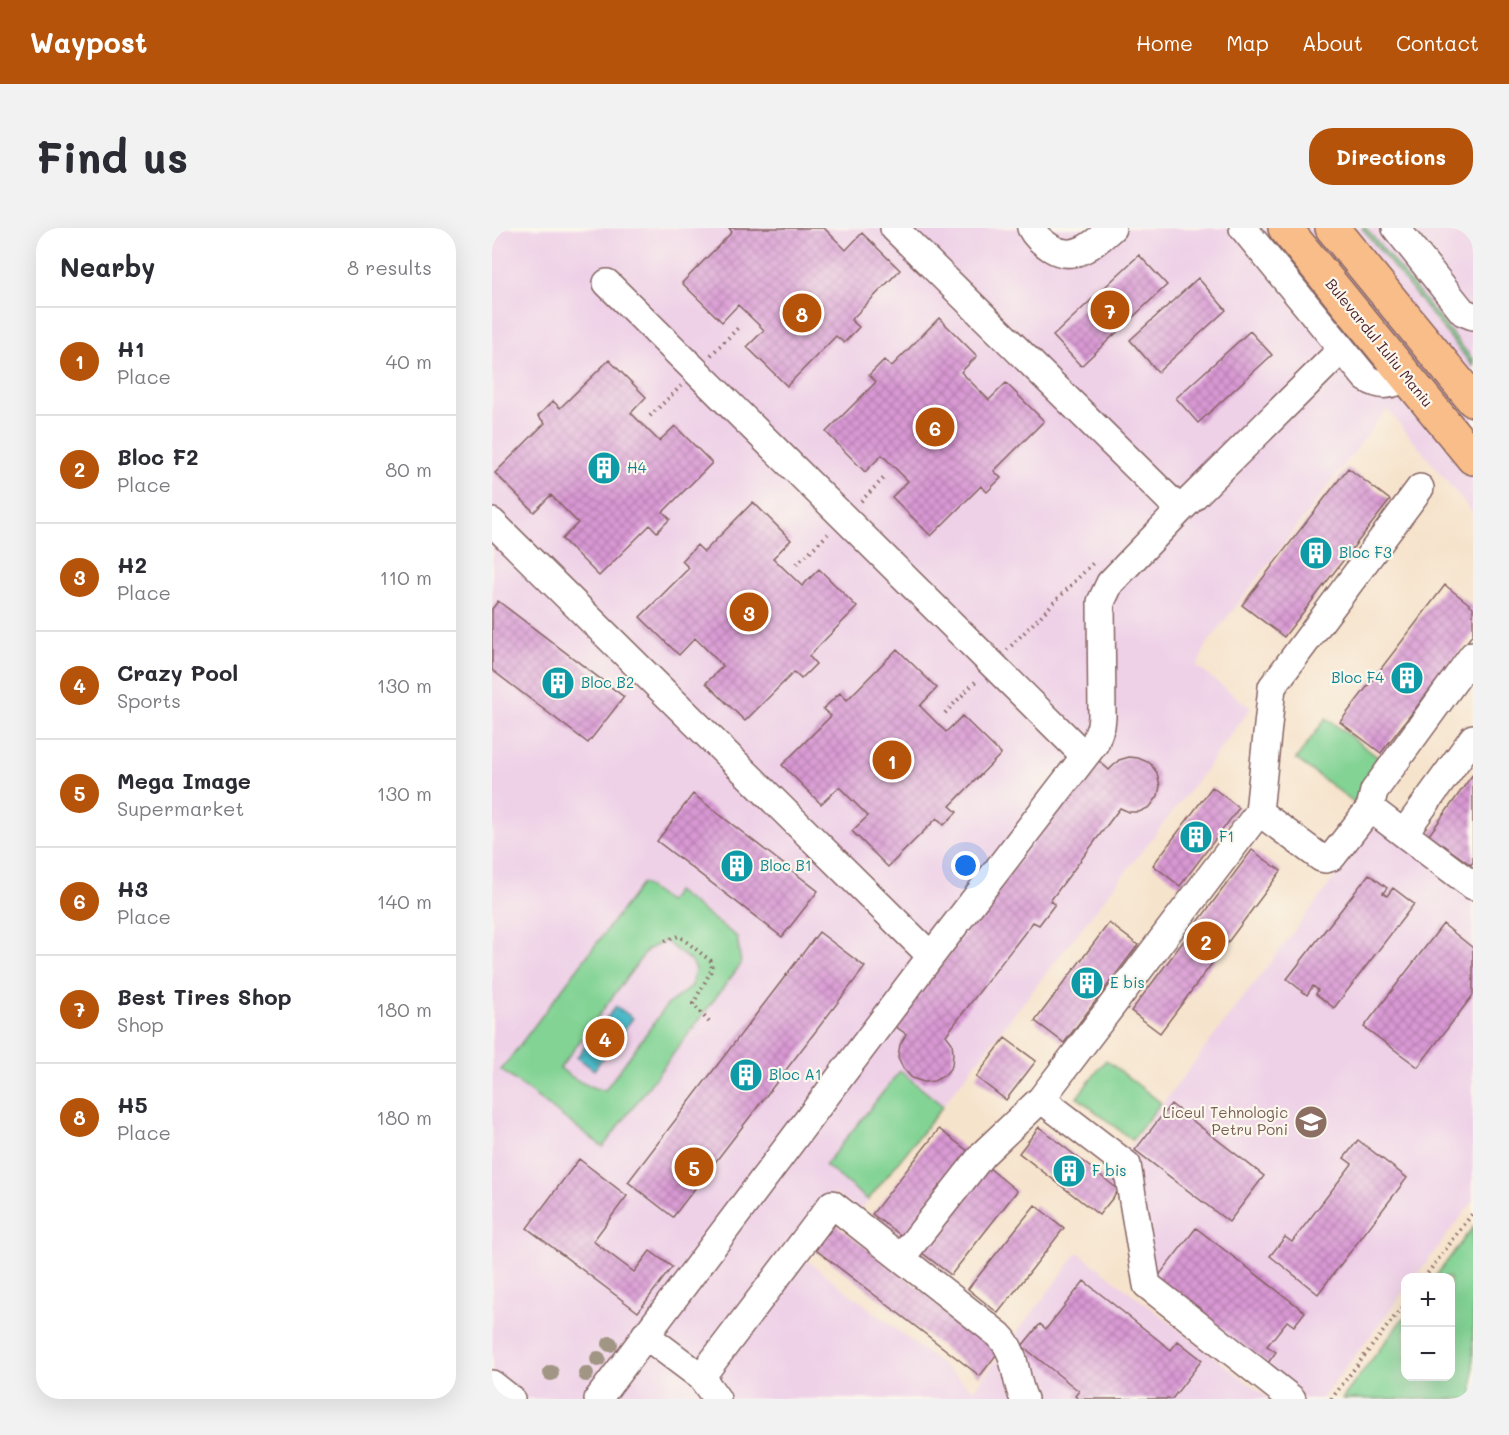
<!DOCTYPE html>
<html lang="en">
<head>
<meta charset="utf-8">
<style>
	:root { --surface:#fff; --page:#f2f2f3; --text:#2b2b33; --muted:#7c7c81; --line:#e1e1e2; --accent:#b45309 }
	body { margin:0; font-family:Mali,sans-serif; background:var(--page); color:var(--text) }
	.controls { position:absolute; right:18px; bottom:18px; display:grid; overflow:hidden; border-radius:12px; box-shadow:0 6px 24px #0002 }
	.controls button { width:54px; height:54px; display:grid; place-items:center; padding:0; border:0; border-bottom:2px solid var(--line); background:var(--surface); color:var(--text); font:30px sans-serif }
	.you { position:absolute; left:474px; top:638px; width:21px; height:21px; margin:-15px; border:4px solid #fff; border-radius:50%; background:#1a73e8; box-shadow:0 0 0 9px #1a73e833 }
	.badge { display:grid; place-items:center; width:39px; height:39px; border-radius:50%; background:var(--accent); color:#fff; font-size:20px; font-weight:700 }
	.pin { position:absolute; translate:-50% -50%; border:3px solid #fff; box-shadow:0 2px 6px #0006 }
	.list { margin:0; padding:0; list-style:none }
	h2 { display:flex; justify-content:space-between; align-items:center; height:78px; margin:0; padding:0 24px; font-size:26px }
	h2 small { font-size:20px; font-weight:400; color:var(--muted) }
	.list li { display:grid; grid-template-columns:39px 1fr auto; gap:18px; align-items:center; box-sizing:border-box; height:108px; padding:0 24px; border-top:2px solid var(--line) }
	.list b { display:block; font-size:22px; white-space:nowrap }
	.list p { margin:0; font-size:20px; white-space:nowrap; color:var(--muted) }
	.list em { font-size:20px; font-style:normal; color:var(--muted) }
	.map { position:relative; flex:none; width:981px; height:1171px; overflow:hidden; border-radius:24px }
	header { display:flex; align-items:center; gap:36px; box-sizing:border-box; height:84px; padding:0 30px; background:var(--accent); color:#fff }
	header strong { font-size:28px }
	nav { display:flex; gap:33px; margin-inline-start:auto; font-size:21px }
	.intro { display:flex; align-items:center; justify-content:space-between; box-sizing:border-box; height:144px; padding:0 36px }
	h1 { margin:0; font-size:42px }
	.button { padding:15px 27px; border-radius:24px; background:var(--accent); color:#fff; font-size:21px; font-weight:700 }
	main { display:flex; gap:36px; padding:0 36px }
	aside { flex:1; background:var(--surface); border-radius:24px; box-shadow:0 6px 24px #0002 }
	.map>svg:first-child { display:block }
	.built { fill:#eed0e7 }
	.green { fill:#82d394; stroke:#667960; stroke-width:1.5; fill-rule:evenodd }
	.water { fill:url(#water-ripples); stroke:#4b6c79; stroke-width:1.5 }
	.building { fill:url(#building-cross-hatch) }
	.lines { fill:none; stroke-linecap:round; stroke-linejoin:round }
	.minor-casing { stroke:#866463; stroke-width:30 }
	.major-casing { stroke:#866463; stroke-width:36 }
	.path { stroke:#866463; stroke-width:4; stroke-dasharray:1.5 4.5; stroke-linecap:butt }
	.minor { stroke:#fff; stroke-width:27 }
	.major { stroke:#f8bd88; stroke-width:33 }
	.tree { fill:#a19584 }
	.labels { text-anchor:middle; stroke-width:4.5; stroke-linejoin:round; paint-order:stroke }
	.street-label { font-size:15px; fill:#4a1f2b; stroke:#fbf7ec }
	.culture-label { font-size:15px; fill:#0d838f; stroke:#fbf7ec; text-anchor:start }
	.education-label { font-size:15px; fill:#785e54; stroke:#fbf7ec; text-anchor:end }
</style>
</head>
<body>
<header>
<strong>Waypost</strong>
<nav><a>Home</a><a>Map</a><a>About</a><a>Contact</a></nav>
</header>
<div class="intro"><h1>Find us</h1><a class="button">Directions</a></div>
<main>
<aside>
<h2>Nearby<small>8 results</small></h2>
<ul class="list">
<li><span class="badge">1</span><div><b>H1</b><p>Place</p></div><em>40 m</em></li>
<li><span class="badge">2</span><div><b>Bloc F2</b><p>Place</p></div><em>80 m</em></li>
<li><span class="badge">3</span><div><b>H2</b><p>Place</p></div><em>110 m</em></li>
<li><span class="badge">4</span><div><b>Crazy Pool</b><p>Sports</p></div><em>130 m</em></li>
<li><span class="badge">5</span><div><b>Mega Image</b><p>Supermarket</p></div><em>130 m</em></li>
<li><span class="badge">6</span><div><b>H3</b><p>Place</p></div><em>140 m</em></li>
<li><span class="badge">7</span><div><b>Best Tires Shop</b><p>Shop</p></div><em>180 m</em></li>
<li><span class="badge">8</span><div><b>H5</b><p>Place</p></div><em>180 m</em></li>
</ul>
</aside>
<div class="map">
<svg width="981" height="1171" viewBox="0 0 981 1171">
	<defs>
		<pattern id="water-ripples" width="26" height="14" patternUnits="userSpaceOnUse" patternTransform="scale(1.5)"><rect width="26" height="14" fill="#4cb9c7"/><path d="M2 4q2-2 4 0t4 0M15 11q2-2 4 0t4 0" fill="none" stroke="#4196a2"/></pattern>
		<pattern id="building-cross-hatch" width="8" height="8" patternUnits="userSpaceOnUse" patternTransform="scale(1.5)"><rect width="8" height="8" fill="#d999d4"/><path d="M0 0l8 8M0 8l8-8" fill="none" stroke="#b27cac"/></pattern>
	</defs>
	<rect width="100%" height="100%" fill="#fbf7ec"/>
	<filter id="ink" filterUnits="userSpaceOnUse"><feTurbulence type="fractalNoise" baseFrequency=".0167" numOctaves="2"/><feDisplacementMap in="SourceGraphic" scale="12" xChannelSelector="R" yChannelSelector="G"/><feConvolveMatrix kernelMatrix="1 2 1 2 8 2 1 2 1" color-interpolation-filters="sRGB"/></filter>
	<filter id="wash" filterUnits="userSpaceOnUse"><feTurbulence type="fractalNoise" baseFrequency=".008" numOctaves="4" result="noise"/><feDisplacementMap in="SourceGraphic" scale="24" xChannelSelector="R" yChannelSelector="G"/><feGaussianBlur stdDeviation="1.35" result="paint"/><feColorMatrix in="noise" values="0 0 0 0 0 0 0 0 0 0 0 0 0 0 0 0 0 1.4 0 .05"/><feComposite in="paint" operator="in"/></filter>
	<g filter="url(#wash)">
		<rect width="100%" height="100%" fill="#f6e3cc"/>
		<path class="built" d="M0,0H981V285L895,181L715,416L705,439L759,480L708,549L368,983L343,965L301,1021L482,1162L586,1024L777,1171H0Z
			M885,594L981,667V973L923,1049L914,1050L913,1062L830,1171H812L661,1055L634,924Z"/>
		<path class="green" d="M870,0H874L981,132V138Z
			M834,490L892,534L862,574L804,531Z
			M150,655L176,674L184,663L245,709L249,736L111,919L9,842ZM173,713L201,735L203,741L200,758L175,777L113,862C97,860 80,850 68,840L155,722Z
			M614,832L669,875L640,912L585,869Z
			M408,843L451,878L376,972L333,937Z
			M981,999V1171H850L913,1088L914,1148H958V1050L943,1049Z"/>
		<path class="water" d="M124,778L141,790L102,842L85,829Z"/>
		<g id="blocks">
			<path class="building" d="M237,0H332L354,22L370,5L408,42L359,92L367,99L352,115L344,108L295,158L255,119L272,102L246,77L230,94L190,55L240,4Z
				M647,27L675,57L589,138L561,108Z
				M706,50L734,82L666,144L638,112Z
				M447,90L485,128L469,144L497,172L514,155L552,193L502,243L509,250L495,264L489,258L439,308L400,269L416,253L390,227L373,244L334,204L384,154L377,147L392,132L399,139Z
				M758,103L780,127L706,195L684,170Z
				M117,132L154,169L139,185L167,213L183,198L220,235L171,284L178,291L165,304L158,297L107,348L70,311L86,295L59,267L42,284L3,245L53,195L46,188L61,173L68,180Z
				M856,240L898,272L792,409L750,377Z
				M261,274L299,312L281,330L310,358L327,341L365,379L317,428L324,436L309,451L302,444L253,493L214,455L231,438L203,410L187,427L148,389L197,340L190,333L205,317L212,324Z
				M953,357L981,379V406L889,525L848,494Z
				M6,373L132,469L96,515L0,442V381Z
				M405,421L445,460L428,478L454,504L470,488L509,526L458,578L465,584L452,597L445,590L396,639L360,603L376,588L347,559L329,576L290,537L339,488L331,481L348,465L355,472Z
				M637,529L646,530L658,535L665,545L668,558L666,568L658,579L647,584H637L628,580L558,673L563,676L547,697L541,694L454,807L460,815L461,825L460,838L453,847L442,853L432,854L420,850L411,840L406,829L408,817L414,806L403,798L605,531L617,542L627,532Z
				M981,546V634L979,637L937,607Z
				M720,559L747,580L688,658L661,637Z
				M201,566L326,663L290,709L165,613Z
				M760,622L789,643L668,805L639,783Z
				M877,646L895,660L891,665L895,668L901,660L922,676L842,780L824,766L826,762L821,758L815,767L795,751Z
				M617,695L646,717L572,815L543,793Z
				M951,696L981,720V767L926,839L872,799Z
				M327,704L373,739L181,989L136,954Z
				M513,810L544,833L514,872L484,849Z
				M679,876L772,948L737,994L643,922Z
				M547,899L627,962L607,987L527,925Z
				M447,901L477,924L411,1009L380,986Z
				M866,912L915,950L826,1066L778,1028L793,1009L800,1014L860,936L852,930Z
				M87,931L135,968L101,1013L142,1044L158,1023L180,1039L146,1084L35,1000Z
				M496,939L525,963L459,1047L429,1024Z
				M543,977L572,1000L506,1085L476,1061Z
				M343,996L508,1122L488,1148L324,1022Z
				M704,1000L813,1084L802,1098L795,1093L775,1118L784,1124L776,1135L665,1050Z
				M592,1053L679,1122L686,1113L710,1132L680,1171H587L583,1168L587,1163L530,1118L548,1096L554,1101Z"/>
		</g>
	</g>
	<g filter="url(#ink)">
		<use href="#blocks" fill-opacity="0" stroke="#866463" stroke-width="1.5"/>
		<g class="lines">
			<defs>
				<path id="minor" d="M402,0L688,282
					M539,0C543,8 551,15 559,20C583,35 603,15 620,0
					M751,0L874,150C890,160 899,157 915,150
					M904,0L971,84L981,88
					M115,55L593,528
					M0,294L439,728
					M878,580L981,658
					M767,584L829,630L834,631L840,629L878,580L882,563L981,427
					M912,605L981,510
					M549,871L635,937L655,1057L800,1171
					M409,1030L491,926L549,871L767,584L780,459L928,260
					M153,1107L209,1149L225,1171
					M209,1149L340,976L507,1107C526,1126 521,1148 532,1171
					M0,1156L19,1171
					M106,1171L439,728L603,515L609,498L610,489L609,374L618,355L688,282L850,121"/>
				<path id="major" d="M793,0L981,230
					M840,0L981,172"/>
			</defs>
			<use href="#minor" class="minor-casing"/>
			<use href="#major" class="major-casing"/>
			<path class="path" d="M219,127L248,98
				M158,188L189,158
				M369,273L394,248
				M305,336L336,306
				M515,422L601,335
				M453,485L485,452
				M173,713L187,708L219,733L220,741L201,776L217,794
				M932,1050L981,985
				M839,1171L914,1074"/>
			<use href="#minor" class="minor"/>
			<use href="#major" class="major"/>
		</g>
		<g class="tree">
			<circle cx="118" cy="1116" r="8"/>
			<circle cx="106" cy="1131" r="8"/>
			<circle cx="59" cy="1145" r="8"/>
			<circle cx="94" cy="1146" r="8"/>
		</g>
	</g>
	<defs>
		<symbol id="building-disc" viewBox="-11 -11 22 22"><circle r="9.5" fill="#0f9aa8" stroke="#fbf7ec"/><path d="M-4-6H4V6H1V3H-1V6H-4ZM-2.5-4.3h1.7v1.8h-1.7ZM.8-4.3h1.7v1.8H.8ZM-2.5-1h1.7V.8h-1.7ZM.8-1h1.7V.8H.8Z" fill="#fff"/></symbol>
		<symbol id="school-disc" viewBox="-11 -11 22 22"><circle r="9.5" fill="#8d6e63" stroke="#fbf7ec"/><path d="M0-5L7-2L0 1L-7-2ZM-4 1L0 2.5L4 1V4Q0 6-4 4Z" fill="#fff"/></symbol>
	</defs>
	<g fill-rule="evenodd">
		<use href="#building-disc" x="93" y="221" width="38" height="38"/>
		<use href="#building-disc" x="805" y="306" width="38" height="38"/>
		<use href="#building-disc" x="896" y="431" width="38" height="38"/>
		<use href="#building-disc" x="47" y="436" width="38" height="38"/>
		<use href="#building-disc" x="685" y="590" width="38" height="38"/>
		<use href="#building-disc" x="226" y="619" width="38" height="38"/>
		<use href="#building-disc" x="576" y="736" width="38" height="38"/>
		<use href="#building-disc" x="235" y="828" width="38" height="38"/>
		<use href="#school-disc" x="800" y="875" width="38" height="38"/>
		<use href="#building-disc" x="558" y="924" width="38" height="38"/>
	</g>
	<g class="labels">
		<g class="street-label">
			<text transform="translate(887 115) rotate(51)" y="5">Bulevardul Iuliu Maniu</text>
		</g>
		<g class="culture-label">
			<text x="135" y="245">H4</text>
			<text x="847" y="330">Bloc F3</text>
			<text x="892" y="455" text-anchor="end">Bloc F4</text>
			<text x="89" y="460">Bloc B2</text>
			<text x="727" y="614">F1</text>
			<text x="268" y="643">Bloc B1</text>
			<text x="618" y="760">E bis</text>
			<text x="277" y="852">Bloc A1</text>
			<text x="600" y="948">F bis</text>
		</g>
		<g class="education-label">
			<text x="796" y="890">Liceul Tehnologic<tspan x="796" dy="17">Petru Poni</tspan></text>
		</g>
	</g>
</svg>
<div class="controls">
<button>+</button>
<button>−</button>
</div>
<div class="you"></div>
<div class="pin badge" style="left:400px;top:532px">1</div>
<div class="pin badge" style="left:714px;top:713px">2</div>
<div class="pin badge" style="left:257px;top:384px">3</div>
<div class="pin badge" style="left:113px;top:810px">4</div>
<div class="pin badge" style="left:202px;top:939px">5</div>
<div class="pin badge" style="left:443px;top:199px">6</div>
<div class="pin badge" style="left:618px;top:82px">7</div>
<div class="pin badge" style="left:310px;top:85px">8</div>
</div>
</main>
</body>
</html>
